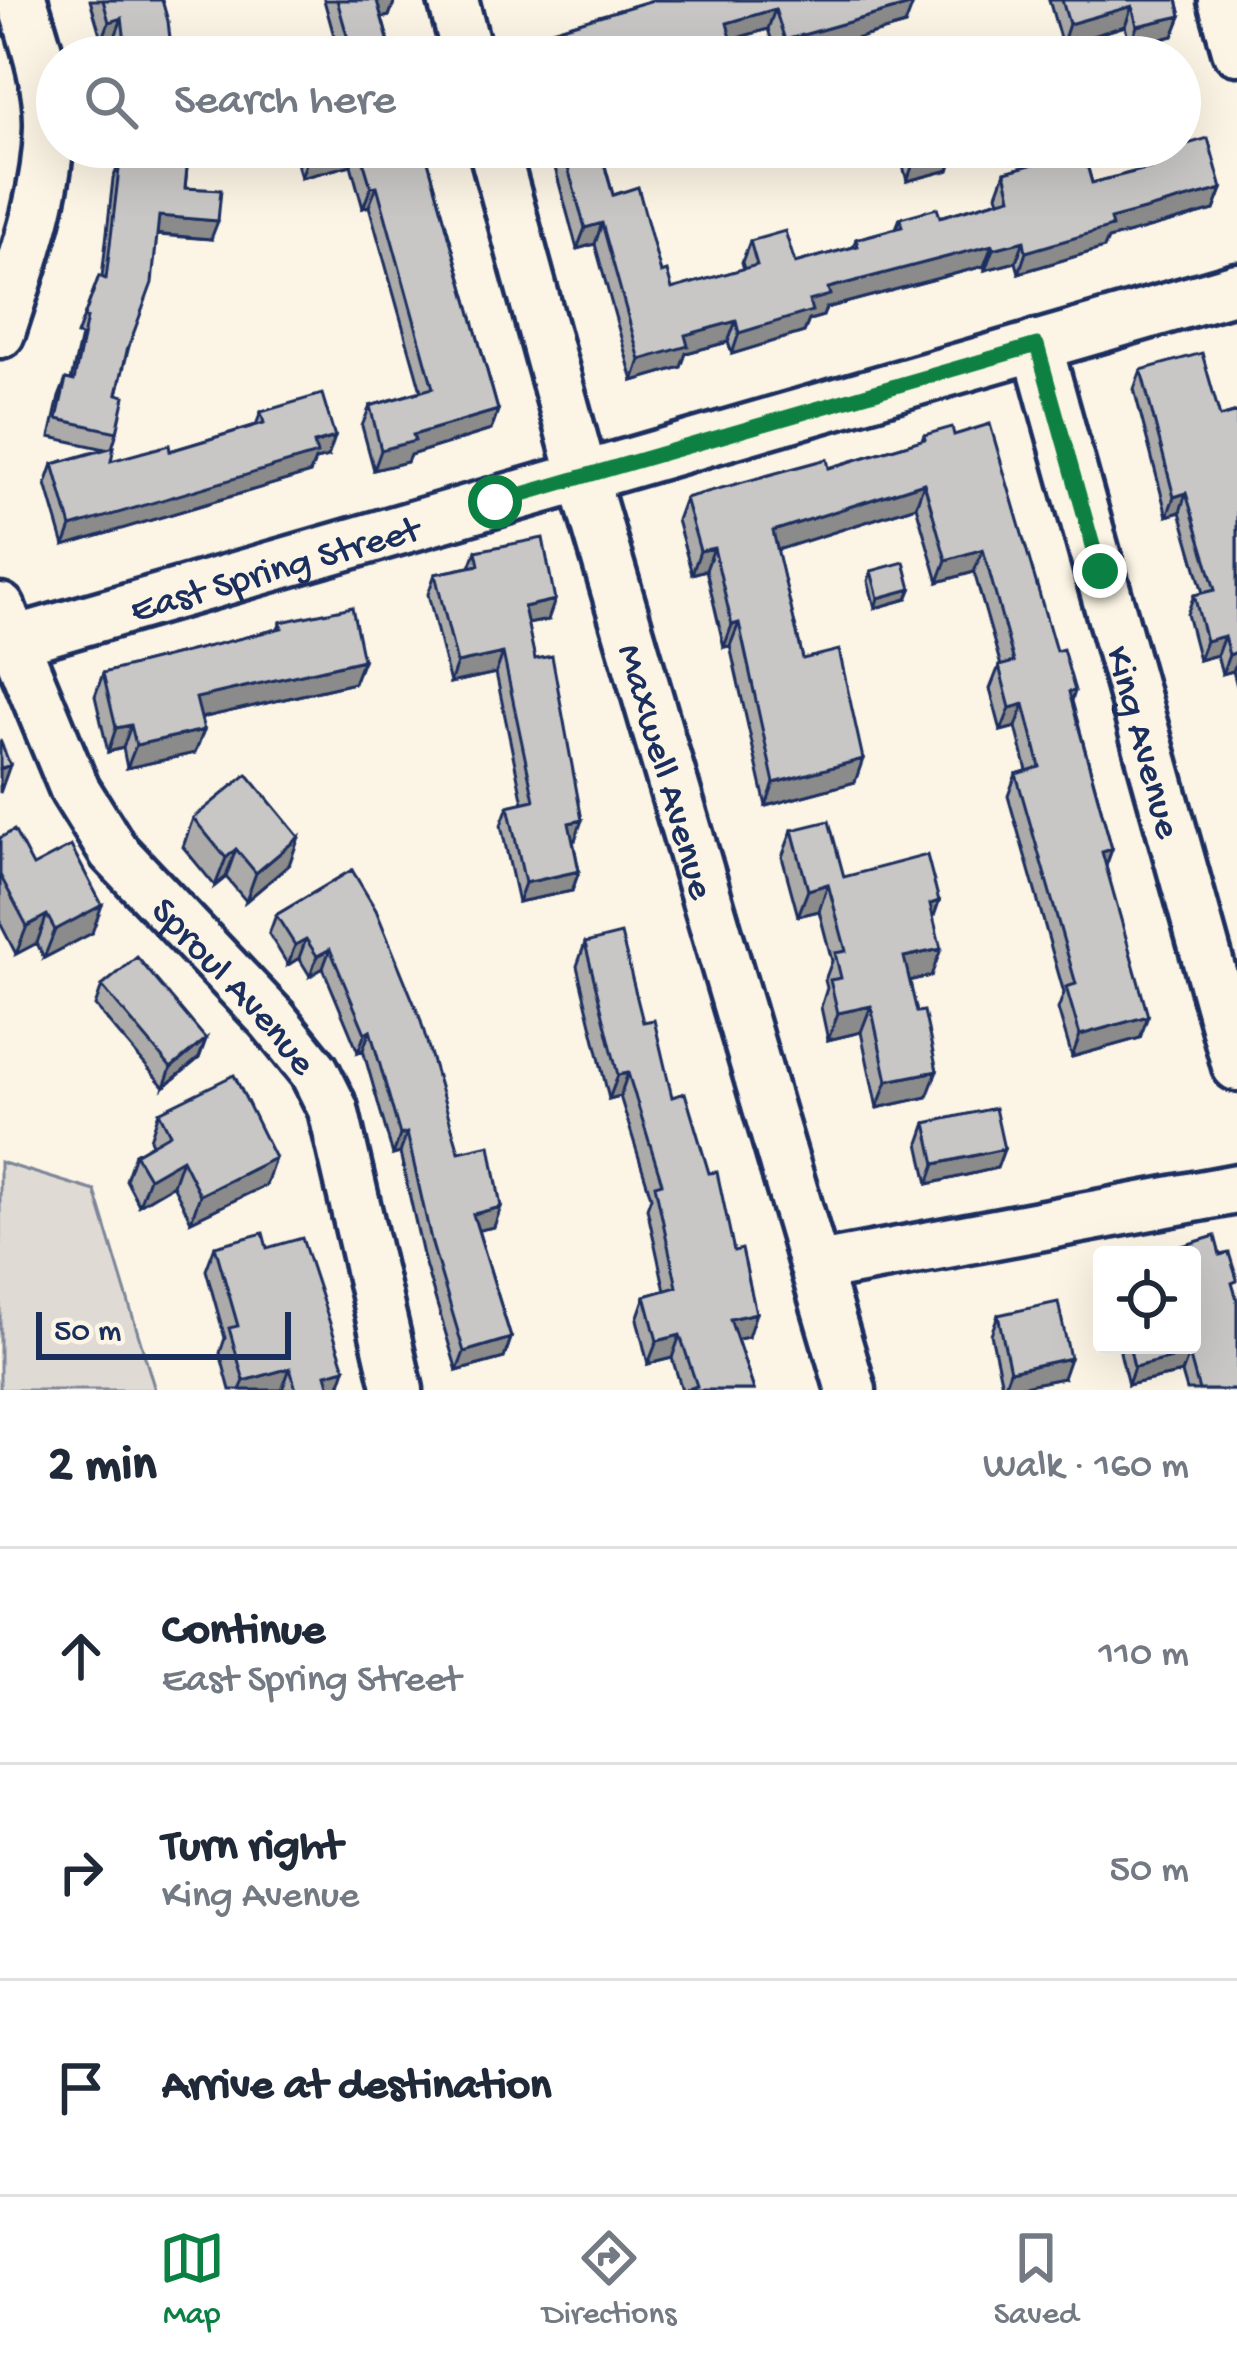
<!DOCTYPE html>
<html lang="en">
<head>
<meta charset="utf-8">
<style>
	:root { --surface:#fff; --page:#f2f2f3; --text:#1f2937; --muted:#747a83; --line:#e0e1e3; --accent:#0b8043 }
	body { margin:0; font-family:"Gochi Hand",sans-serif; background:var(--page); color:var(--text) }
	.controls { position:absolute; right:36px; bottom:36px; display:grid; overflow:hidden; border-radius:12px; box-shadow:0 12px 48px #0002 }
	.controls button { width:108px; height:108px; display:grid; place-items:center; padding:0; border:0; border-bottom:3px solid var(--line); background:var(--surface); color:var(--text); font:60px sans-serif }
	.scale { position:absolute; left:36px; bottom:30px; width:255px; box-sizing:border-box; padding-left:12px; border:6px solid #1b2f5e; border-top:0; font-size:33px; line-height:42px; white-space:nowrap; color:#1b2f5e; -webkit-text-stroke:9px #fcf5e5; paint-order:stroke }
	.stop { position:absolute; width:36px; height:36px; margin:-27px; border:9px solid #0b8043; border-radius:50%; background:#fff }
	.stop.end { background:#0b8043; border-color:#fff; box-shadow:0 3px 12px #0008 }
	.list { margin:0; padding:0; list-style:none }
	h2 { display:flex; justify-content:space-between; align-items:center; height:156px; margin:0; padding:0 48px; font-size:51px }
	h2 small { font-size:39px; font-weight:400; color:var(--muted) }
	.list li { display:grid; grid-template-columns:78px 1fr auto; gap:36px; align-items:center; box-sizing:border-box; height:216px; padding:0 48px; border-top:3px solid var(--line) }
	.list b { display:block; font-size:45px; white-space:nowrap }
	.list p { margin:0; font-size:39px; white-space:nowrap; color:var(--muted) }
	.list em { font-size:39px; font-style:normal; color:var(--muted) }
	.icon { flex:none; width:66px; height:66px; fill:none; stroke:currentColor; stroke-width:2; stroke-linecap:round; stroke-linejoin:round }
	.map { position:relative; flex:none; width:1237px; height:1390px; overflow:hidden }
	.search { position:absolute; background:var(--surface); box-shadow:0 12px 48px #0002; left:36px; right:36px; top:36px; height:132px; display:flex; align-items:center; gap:30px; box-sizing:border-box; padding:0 42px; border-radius:66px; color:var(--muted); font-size:45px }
	.sheet { height:804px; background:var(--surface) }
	nav { display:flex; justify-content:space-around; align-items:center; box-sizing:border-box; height:168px; border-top:3px solid var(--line); background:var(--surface); font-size:33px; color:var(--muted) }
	nav a { display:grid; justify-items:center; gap:6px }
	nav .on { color:var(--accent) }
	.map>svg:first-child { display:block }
	.green { fill:#dfdbd4; stroke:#7d8599; stroke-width:3 }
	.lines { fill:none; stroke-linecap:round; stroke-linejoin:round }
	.minor-casing { stroke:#1b2f5e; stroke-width:57 }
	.minor { stroke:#fcf5e5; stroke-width:48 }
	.wall { fill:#acabaa; stroke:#1b2f5e; stroke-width:3 }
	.shaded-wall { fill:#8c8b8b; stroke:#1b2f5e; stroke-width:3 }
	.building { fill:#c8c7c6; stroke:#1b2f5e; stroke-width:3 }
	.route { stroke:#0b8043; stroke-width:15 }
	.labels { text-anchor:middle; stroke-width:9; stroke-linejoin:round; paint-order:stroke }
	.street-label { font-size:39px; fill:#1b2f5e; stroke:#fcf5e5 }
</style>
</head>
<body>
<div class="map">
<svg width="1237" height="1390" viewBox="0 0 1237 1390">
	<rect width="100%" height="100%" fill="#fcf5e5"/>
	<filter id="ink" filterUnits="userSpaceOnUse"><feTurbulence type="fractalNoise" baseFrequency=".00833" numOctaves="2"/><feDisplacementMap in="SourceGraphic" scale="24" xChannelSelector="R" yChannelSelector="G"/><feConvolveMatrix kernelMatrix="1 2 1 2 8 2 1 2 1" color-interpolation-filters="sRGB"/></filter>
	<g filter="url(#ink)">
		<path class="green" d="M0,1162L95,1191L155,1390H0Z"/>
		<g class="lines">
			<defs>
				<g id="minor">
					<path d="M453,0L468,57"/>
					<path d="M1223,0L1237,50"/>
					<path id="s1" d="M493,147L583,477L851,1390"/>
					<path d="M0,333C21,266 48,198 49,127C50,86 34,39 22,0"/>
					<path id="s2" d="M1037,345L1237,1066"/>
					<path id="s3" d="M0,608L75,790L113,851L272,1019L314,1071L333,1109L398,1390"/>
					<path id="s4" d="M0,645L1237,288"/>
					<path d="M818,1267L1237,1189"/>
				</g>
			</defs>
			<use href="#minor" class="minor-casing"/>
			<use href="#minor" class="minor"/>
		</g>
		<path class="wall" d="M90,0H162L172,57H118L115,37L102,41Z
			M324,0H395L389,16L382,18L393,57H299L301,52L336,43Z
			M653,0L912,2L905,25L791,57H777L768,29L731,40L736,57H530L534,46L547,43L552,30Z
			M1049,0H1177L1181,16L1173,36L1130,47L1125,26L1062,45Z
			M147,147H189L185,188L211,239L157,235L117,394V432L112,448L111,461L170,451L256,425L261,412L328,457L315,460L310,473L64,546L46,484L53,464L105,449L50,437L59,397L66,379L71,380L81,336L77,335L99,276L102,277L113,179L120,161L145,164Z
			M293,147H424L498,410L491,430L410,455L407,462L374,470L362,426L370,406L421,391L369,206L363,208L351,165L301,178Z
			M562,147H600L613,195L672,289L744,269L742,262L750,241L795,263L853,247L856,239L896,228L900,218L940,217L999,200L997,194L1005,172L1037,164L1032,147H1082L1092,183L1141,170L1146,156L1222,189L1214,210L1108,239L1104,248L1019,273L1016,262L985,270L984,266L826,308L823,316L809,320L804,332L732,354L728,342L686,353L681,367L633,381L595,244L577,249L555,168Z
			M898,147H955L949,170L907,181Z
			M1141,370L1220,417L1237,412V686L1233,671L1222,674L1217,655L1199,660L1187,614L1194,595L1203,593L1180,512L1167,516L1134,389Z
			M924,435H954L1075,691L1072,701L1112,849L1106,866L1140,1038L1072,1057L1058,1009L1064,993L1008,796L1016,774L1027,771L1016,727L1001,731L990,689L999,666H1001L974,572L938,582L916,506L777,550L803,659L855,782L766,806L730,646L724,647L706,570L692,574L677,520L685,498L829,468L922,440Z
			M476,551L548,620L527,624L575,840H573L579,871L572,891L518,902L501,825L508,806L523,803L496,673L450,683L428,594L435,574L470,567Z
			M871,571L911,589L907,599L875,608L868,581Z
			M281,622L363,660L354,683L201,718L195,753L127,768L123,748L108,752L95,696L103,673L278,629Z
			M193,818L289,865L246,901L226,877L215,886L183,847Z
			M792,830L844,877L939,901L933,918L931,976L910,980L927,1097L877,1108L861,1032L828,1040L821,1007L827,988L825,980L832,961L819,911L798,916L782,857Z
			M0,838L33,866L92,933L44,958L37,943L16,954L0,923Z
			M352,870L459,1152L494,1227L478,1230L511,1338L504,1358L457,1371L425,1264L400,1153L393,1155L363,1050L358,1052L323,968L310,976L299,958L288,965L269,934L276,915Z
			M585,943L643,1022L672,1097L748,1337L737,1339L754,1390H682L672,1358L648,1364L637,1319L645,1296L665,1291L647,1208L651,1197L620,1096L609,1099L577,966Z
			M102,986L206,1039L199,1058L164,1087L95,1006Z
			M159,1112L275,1158L266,1185L191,1221L173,1185L139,1205L126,1180L135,1154L152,1144L150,1139Z
			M926,1123L1004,1149L997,1168L928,1184L919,1143Z
			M215,1246L267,1248L338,1390H230L220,1353L225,1338L206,1270Z
			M1220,1255L1234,1290L1237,1390H1187L1182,1373L1128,1385L1120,1352L1123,1345H1192Z
			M998,1315L1063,1378L1003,1390L991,1334Z"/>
		<path class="shaded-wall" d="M395,0L389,16L369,21L377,1Z
			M913,4L905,25L791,57H779L785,40Z
			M1132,6L1125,26L1062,45L1069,24Z
			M775,9L768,29L719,43L727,23Z
			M1181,16L1173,36L1130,47L1137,26Z
			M122,18L115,37L102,41L109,22Z
			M348,147H357L351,165L301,178L308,157Z
			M956,151L949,170L907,181L914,161Z
			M377,186L369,206L363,208L371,187Z
			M1222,189L1214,210L1108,239L1104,248L1019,273L1026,252L1110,219Z
			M159,216L218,221L211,239L153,234Z
			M602,223L595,244L577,249L585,228Z
			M1024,241L1016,262L985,270L993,249Z
			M992,245L984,266L826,308L823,316L809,320L804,332L732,354L739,333L809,301L828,288Z
			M736,321L728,342L686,353L681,367L633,381L640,360L685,335Z
			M498,410L491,430L410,455L407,462L374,470L381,450L413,435Z
			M335,437L328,457L315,460L310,473L64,546L71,527Z
			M924,483L916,506L765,554L773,531Z
			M1186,493L1180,512L1167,516L1174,497Z
			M714,548L706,570L692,574L700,551Z
			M983,549L974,572L938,582L946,560Z
			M911,589L907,599L875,608L878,598Z
			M555,600L548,620L517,626L524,607Z
			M739,623L730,646L724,647L732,625Z
			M1224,636L1217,655L1199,660L1206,641Z
			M1237,652V660L1233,671L1222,674L1229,655Z
			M503,653L496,673L450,683L457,663Z
			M363,660L354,683L188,721L196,698Z
			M1024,704L1016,727L1001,731L1010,708Z
			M131,725L123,748L108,752L116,728Z
			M204,730L195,753L127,768L136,745Z
			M863,759L855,782L766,806L774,783Z
			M10,765L0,793V769Z
			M582,820L575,840L562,843L569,823Z
			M299,837L289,865L246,901L256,873Z
			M236,849L226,877L215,886L226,858Z
			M1112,849L1104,871L1102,852Z
			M579,871L572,891L518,902L525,883Z
			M828,884L819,911L798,916L808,890Z
			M939,901L930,928V904Z
			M102,905L92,933L44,958L55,930Z
			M47,915L37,943L16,954L27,926Z
			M306,939L299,958L288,965L295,945Z
			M330,949L323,968L310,976L317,956Z
			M941,949L931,976L895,984L904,957Z
			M871,1006L861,1032L828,1040L838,1013Z
			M1148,1016L1140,1038L1072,1057L1080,1035Z
			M370,1030L363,1050L358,1052L365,1033Z
			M206,1039L199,1058L164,1087L171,1068Z
			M937,1071L927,1097L877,1108L887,1081Z
			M628,1073L620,1096L609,1099L618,1075Z
			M407,1133L400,1153L393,1155L400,1135Z
			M1004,1149L997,1168L928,1184L935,1164Z
			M275,1158L266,1185L191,1221L200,1195Z
			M182,1159L173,1185L139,1205L149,1178Z
			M501,1207L494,1227L466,1233L473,1214Z
			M756,1313L748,1337L721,1343L730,1319Z
			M680,1335L672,1358L648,1364L657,1341Z
			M511,1338L504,1358L457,1371L464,1352Z
			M1189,1354L1182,1373L1128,1385L1134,1367Z
			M1070,1358L1063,1378L1003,1390L1010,1371Z
			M290,1368L282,1390H240L244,1381Z
			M345,1369L338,1390H320L326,1374Z"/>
		<path class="building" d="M103,0H162L168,21L172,57H127L122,18L109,22Z
			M337,0H379L377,1L393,57H302L301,52L348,39Z
			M653,0H911L913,4L785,40L775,9L727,23L736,57H537L534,46L555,41L552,30Z
			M1062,0H1177L1181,16L1137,26L1132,6L1069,24Z
			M1208,138L1222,189L1110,219L1112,227L1026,252L1024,241L993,249L992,245L828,288L830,295L809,301L812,311L739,333L736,321L685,335L688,346L640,360L602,223L585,228L562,147H599L613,195L638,187L661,273L667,271L672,289L757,265L750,241L785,231L795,263L858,246L856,239L902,227L900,218L937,208L940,217L1011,197L1005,172L1049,160L1046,147H1082L1092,183L1150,168L1146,156Z
			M152,147H189L185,188L221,190L218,221L159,216L152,283L127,351L117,394L125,396L117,432L57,419L66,379L74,381L87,318L84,317L99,276L106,279L120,161L150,165Z
			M306,147H348L308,157Z
			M359,147H424L498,410L413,435L415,441L381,450L370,406L433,388L377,186L371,187Z
			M910,147H955L956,151L914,161Z
			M1202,353L1220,417L1237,412V652L1229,655L1224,636L1206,641L1194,595L1215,590L1186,493L1174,497L1141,370Z
			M322,394L335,437L314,443L317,454L71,527L53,464L114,447L111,461L169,445L170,451L264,423L261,412Z
			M990,424L1056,651L1063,649L1075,691L1069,692L1112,849L1102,852L1148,1016L1080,1035L1066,987L1076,984L1016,774L1040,767L1024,704L1010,708L999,666L1014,662L983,549L946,560L924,483L773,531L803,659L839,650L863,759L774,783L739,623L732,625L714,548L700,551L685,498L827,459L829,468L925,439L924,435L952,427L954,435Z
			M543,538L555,600L524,607L535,659L552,656L582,820L569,823L579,871L525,883L508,806L534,800L503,653L457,663L435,574L479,565L476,551Z
			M904,562L911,589L878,598L871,571Z
			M352,607L363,660L196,698L204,730L136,745L131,725L116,728L103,673L282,628L281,622Z
			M0,740L10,765L0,769Z
			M247,774L299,837L256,873L236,849L226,858L193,818Z
			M829,821L844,877L927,855L939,901L930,904L941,949L904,957L917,1012L924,1011L937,1071L887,1081L871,1006L838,1013L830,980L841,978L835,953L846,951L828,884L808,890L792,830Z
			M14,830L33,866L71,846L102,905L55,930L47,915L27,926L0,875V838Z
			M352,870L376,910L420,1018L459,1152L490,1145L501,1207L473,1214L511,1338L464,1352L432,1244L407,1133L400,1135L370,1030L365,1033L330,949L317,956L306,939L295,945L276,915Z
			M621,934L643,1022L654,1020L672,1097L685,1093L709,1173L717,1172L734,1251L742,1249L756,1313L730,1319L754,1390H685L697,1386L680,1335L657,1341L645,1296L677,1287L655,1185L662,1183L628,1073L618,1075L585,943Z
			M137,957L206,1039L171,1068L102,986Z
			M234,1075L275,1158L200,1195L182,1159L149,1178L135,1154L170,1134L159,1112Z
			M995,1108L1004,1149L935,1164L926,1123Z
			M263,1233L267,1248L302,1238L345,1369L326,1374L330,1388L296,1390L290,1368L244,1381L229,1328L238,1326L215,1246Z
			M1215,1236L1220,1255L1229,1253L1237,1279V1281L1232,1283L1237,1300V1390H1199L1189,1354L1134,1367L1129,1345H1192V1255H1152Z
			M1058,1302L1070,1358L1010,1371L998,1315Z"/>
	</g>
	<g class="lines" filter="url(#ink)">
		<path class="route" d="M495,502L1037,345L1100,571"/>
	</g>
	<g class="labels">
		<g class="street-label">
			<text dy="14" stroke="none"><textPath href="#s4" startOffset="285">East Spring Street</textPath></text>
			<text dy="14" stroke="none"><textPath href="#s2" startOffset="411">King Avenue</textPath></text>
			<text dy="14" stroke="none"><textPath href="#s1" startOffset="648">Maxwell Avenue</textPath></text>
			<text dy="14" stroke="none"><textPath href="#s3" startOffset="450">Sproul Avenue</textPath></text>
		</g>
	</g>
</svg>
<div class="controls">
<button><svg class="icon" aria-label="locate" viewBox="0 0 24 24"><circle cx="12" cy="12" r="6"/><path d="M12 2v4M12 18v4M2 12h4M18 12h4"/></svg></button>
</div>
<div class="scale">50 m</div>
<div class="stop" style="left:495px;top:502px"></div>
<div class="stop end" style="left:1100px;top:571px"></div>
<div class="search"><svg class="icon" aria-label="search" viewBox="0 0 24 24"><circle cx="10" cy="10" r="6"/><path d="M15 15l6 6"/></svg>Search here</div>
</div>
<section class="sheet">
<h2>2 min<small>Walk · 160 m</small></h2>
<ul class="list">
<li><svg class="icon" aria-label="ahead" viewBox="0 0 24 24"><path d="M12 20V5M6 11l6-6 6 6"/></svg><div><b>Continue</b><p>East Spring Street</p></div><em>110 m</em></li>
<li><svg class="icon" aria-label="right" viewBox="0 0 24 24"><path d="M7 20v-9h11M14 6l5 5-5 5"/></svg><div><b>Turn right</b><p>King Avenue</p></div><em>50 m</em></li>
<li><svg class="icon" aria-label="arrive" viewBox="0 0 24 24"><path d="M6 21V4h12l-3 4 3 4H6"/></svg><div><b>Arrive at destination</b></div></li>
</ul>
</section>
<nav>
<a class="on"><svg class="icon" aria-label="map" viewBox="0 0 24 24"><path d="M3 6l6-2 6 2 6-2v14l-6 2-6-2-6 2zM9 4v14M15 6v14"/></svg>Map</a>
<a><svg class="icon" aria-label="directions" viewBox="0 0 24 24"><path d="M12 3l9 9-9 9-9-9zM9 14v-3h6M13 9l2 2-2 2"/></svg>Directions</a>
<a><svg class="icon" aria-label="saved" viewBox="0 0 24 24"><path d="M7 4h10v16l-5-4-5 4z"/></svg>Saved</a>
</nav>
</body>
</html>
